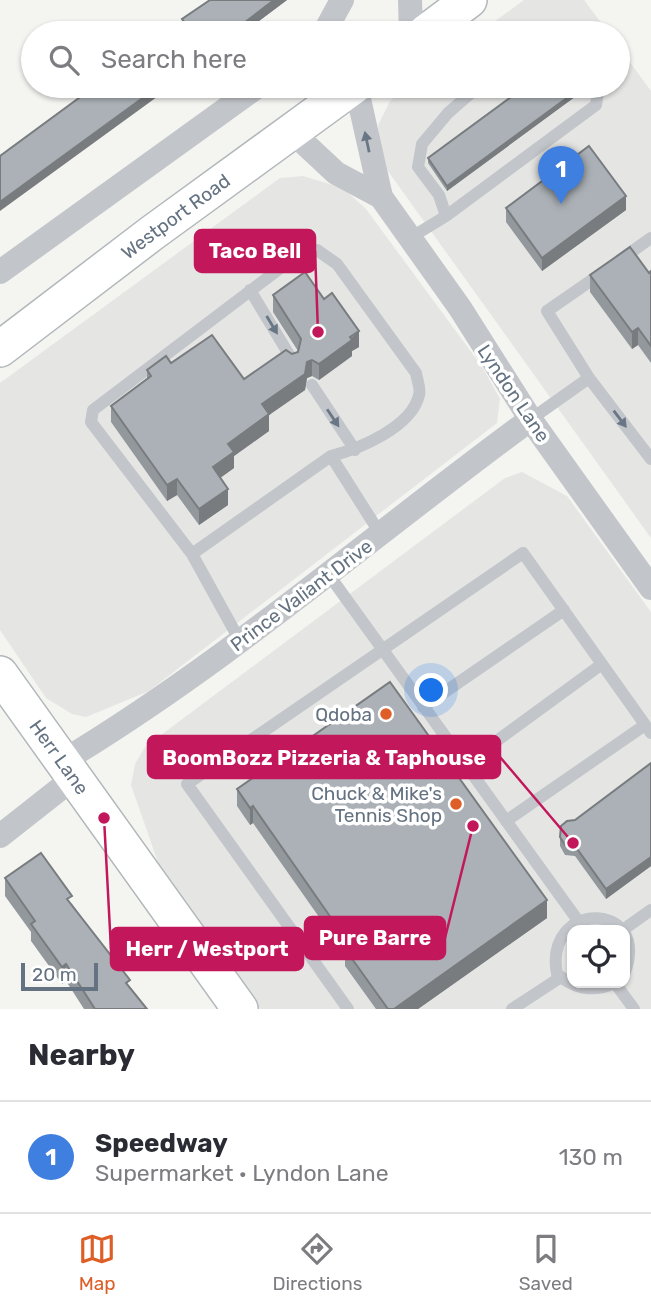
<!DOCTYPE html>
<html lang="en">
<head>
<meta charset="utf-8">
<style>
	:root { --surface:#fff; --page:#f7f7f7; --text:#2b2b33; --muted:#7c7c81; --line:#e1e1e2; --accent:#de5e27 }
	body { margin:0; font-family:Rubik,sans-serif; background:var(--page); color:var(--text) }
	.controls { position:absolute; right:21px; bottom:21px; display:grid; overflow:hidden; border-radius:14px; box-shadow:0 2px 5px #0004 }
	.controls button { width:63px; height:63px; display:grid; place-items:center; padding:0; border:0; border-bottom:2px solid var(--line); background:var(--surface); color:var(--text); font:35px sans-serif }
	.scale { position:absolute; left:21px; bottom:18px; width:77px; box-sizing:border-box; padding-left:7px; border:4px solid #647281; border-top:0; font-size:19px; line-height:24px; white-space:nowrap; color:#647281; -webkit-text-stroke:5px #fff; paint-order:stroke }
	.you { position:absolute; left:432px; top:691px; width:24px; height:24px; margin:-18px; border:5px solid #fff; border-radius:50%; background:#1a73e8; box-shadow:0 0 0 10px #1a73e833 }
	.badge { display:grid; place-items:center; width:46px; height:46px; border-radius:50%; background:var(--accent); color:#fff; font-size:23px; font-weight:700 }
	.pin { position:absolute; translate:-50% -58px; filter:drop-shadow(0 2px 4px #0008) }
	.pin::after { content:''; position:absolute; top:37px; width:24px; height:21px; background:inherit; clip-path:polygon(0 0,100% 0,50% 100%) }
	.list { margin:0; padding:0; list-style:none }
	h2 { display:flex; justify-content:space-between; align-items:center; height:91px; margin:0; padding:0 28px; font-size:30px }
	h2 small { font-size:23px; font-weight:400; color:var(--muted) }
	.list li { display:grid; grid-template-columns:46px 1fr auto; gap:21px; align-items:center; box-sizing:border-box; height:112px; padding:0 28px; border-top:2px solid var(--line) }
	.list b { display:block; font-size:26px; white-space:nowrap }
	.list p { margin:0; font-size:23px; white-space:nowrap; color:var(--muted) }
	.list em { font-size:23px; font-style:normal; color:var(--muted) }
	.icon { flex:none; width:38px; height:38px; fill:none; stroke:currentColor; stroke-width:2; stroke-linecap:round; stroke-linejoin:round }
	.map { position:relative; flex:none; width:651px; height:1009px; overflow:hidden }
	.search { position:absolute; background:var(--surface); box-shadow:0 2px 5px #0004; left:21px; right:21px; top:21px; height:77px; display:flex; align-items:center; gap:18px; box-sizing:border-box; padding:0 24px; border-radius:38px; color:var(--muted); font-size:26px }
	.sheet { height:203px; background:var(--surface) }
	nav { display:flex; justify-content:space-around; align-items:center; box-sizing:border-box; height:98px; border-top:2px solid var(--line); background:var(--surface); font-size:19px; color:var(--muted) }
	nav a { display:grid; justify-items:center; gap:4px }
	nav .on { color:var(--accent) }
	.map>svg:first-child { display:block }
	.built { fill:#e5e6e4; fill-rule:evenodd }
	.lines { fill:none; stroke-linecap:round; stroke-linejoin:round }
	.secondary-casing { stroke:#b2b7bb; stroke-width:38 }
	.lane { stroke:#c2c5c9; stroke-width:12 }
	.street { stroke:#c2c5c9; stroke-width:24 }
	.secondary { stroke:#fff; stroke-width:35 }
	.wall { fill:#93989d }
	.shaded-wall { fill:#787c7f }
	.building { fill:#abb1b6; stroke:#787c7f; stroke-width:2 }
	.oneway { fill:#697685 }
	.poi-dot { fill:#de5e27; stroke:#fff; stroke-width:2.5 }
	.labels { text-anchor:middle; stroke-width:7; stroke-linejoin:round; paint-order:stroke }
	.street-label { font-size:19px; fill:#647281; stroke:#fff }
	.poi-label { font-size:19px; fill:#647281; stroke:#fff; text-anchor:end }
	.leader { fill:none; stroke:#c2185b; stroke-width:2.5 }
	.callout-dot { fill:#c2185b; stroke:#fff; stroke-width:2.5 }
	.callout { fill:#c2185b; stroke:#c2185b; stroke-width:2.5 }
	.callout-label { font-size:21px; text-anchor:middle; font-weight:bold; fill:#fff }
</style>
</head>
<body>
<div class="map">
<svg width="651" height="1009" viewBox="0 0 651 1009">
	<rect width="100%" height="100%" fill="#f4f5f1"/>
	<path class="built" d="M524,0H584L609,33H479Z
		M618,46L651,91V538L385,167L379,141L378,125L390,101L409,86H618Z
		M303,176L343,188L366,209L483,368L500,399L497,423L149,691L86,717L72,714L46,698L0,630V383L280,178Z
		M522,472L567,496L651,612V1009H260L161,871L131,785L135,764L145,747L505,478ZM572,930H625V983H572Z"/>
	<g class="lines">
		<defs>
			<g id="secondary">
				<path d="M425,33L469,0"/>
				<path id="s1" d="M0,349L152,233L354,86"/>
				<path id="s2" d="M0,674L240,1009"/>
			</g>
		</defs>
		<use href="#secondary" class="secondary-casing"/>
		<path class="lane" d="M458,13L471,33
			M446,216L596,105L599,86
			M410,238L446,216L439,195L418,167L422,144L448,113L479,86
			M317,250L337,264L416,373C417,380 421,389 419,395C412,427 359,449 331,456L192,554L91,422L93,410L295,257Z
			M620,260L651,238
			M602,273L547,311L589,378L651,459
			M250,290L293,361
			M312,385L355,450
			M531,419L589,378
			M331,456L381,535
			M192,554L240,641
			M329,575L579,922
			M423,707L564,610
			M465,764L602,664
			M506,821L645,725
			M627,927L651,910
			M614,983C593,993 574,988 557,974C543,900 651,900 625,972
			M615,983L634,1009
			M348,1009L187,784L523,553L651,733
			M512,1009L561,977"/>
		<path class="street" d="M410,0L411,33
			M324,33L342,0
			M356,86L381,197L460,308L533,423L651,588
			M291,131L336,173L381,197
			M0,272L258,86
			M63,761C229,661 375,533 531,419
			M0,836L75,777"/>
		<use href="#secondary" class="secondary"/>
	</g>
	<path class="wall" d="M210,0H287L243,33H186L182,29V19Z
		M76,86H172L83,95Z
		M587,86V88L447,191L428,163V158Z
		M506,208L626,210L542,271L506,222Z
		M651,271V363L638,345L632,349L590,292V275L649,273Z
		M273,295L359,347L352,351V356L319,380L312,376L307,378L305,390L269,415V431L234,456V468L220,478L228,505L199,525L177,495L167,501L111,422V406L147,380V370L171,363L244,379L298,351L273,312Z
		M651,763V866L606,899L575,856L565,855L560,846V837L575,820Z
		M237,789L547,918L418,1009H376L345,966V954L253,823L250,825L237,806Z
		M5,878L72,904L130,988L147,1009H84L66,981L62,984L31,941V932L5,896Z"/>
	<path class="shaded-wall" d="M274,0H287L243,33H231Z
		M159,86H172L0,211V202Z
		M583,86H587V88L447,191V186Z
		M626,196V210L542,271V258Z
		M638,328V345L632,349V332Z
		M359,331V347L352,351V356L319,380V364Z
		M312,360V376L307,378L305,390L269,415V431L234,456V468L213,483V467L228,444L262,404L307,362Z
		M177,479V495L167,501V485Z
		M228,489V505L199,525V509Z
		M253,806V823L250,825V808Z
		M651,857V866L606,899V889Z
		M547,900V918L418,1009H394Z
		M66,964V981L62,984V967Z"/>
	<path class="building" d="M210,0H274L231,33H193L182,19Z
		M83,86H159L0,202V156L87,92Z
		M526,86H583L447,186L428,158Z
		M589,146L626,196L542,258L506,208Z
		M630,247L649,273L651,271V346L638,328L632,332L590,275Z
		M305,272L324,299L332,293L359,331L350,337L352,340L319,364L312,360L307,362L305,374L262,404L269,414L228,444L234,452L213,467L228,489L199,509L177,479L167,485L111,406L151,376L147,370L166,356L171,363L212,335L244,379L286,350L292,354L298,352L301,339L273,295Z
		M390,682L547,900L394,1009H388L345,949L350,945L253,806L250,808L237,789Z
		M651,763V857L606,889L575,846L565,845L560,837L561,826L567,821L575,820Z
		M41,853L72,896L67,899L130,980L126,983L147,1009H95L66,964L62,967L31,924L35,921L5,878Z"/>
	<defs><path id="oneway-solid" d="M-6-.8H1V-3.2L6.5 0L1 3.2V.8H-6Z" transform="scale(1.75)"/></defs>
	<g class="oneway">
		<use href="#oneway-solid" transform="translate(367 142) rotate(-102)"/>
		<use href="#oneway-solid" transform="translate(272 325) rotate(59)"/>
		<use href="#oneway-solid" transform="translate(333 418) rotate(56)"/>
		<use href="#oneway-solid" transform="translate(620 419) rotate(53)"/>
	</g>
	<g class="poi-dot">
		<circle cx="386" cy="714" r="7"/>
		<circle cx="456" cy="804" r="7"/>
	</g>
	<g class="labels">
		<g class="street-label">
			<text dy="7" stroke="none"><textPath href="#s1" startOffset="220">Westport Road</textPath></text>
			<text transform="translate(514 393) rotate(56)" y="7">Lyndon Lane</text>
			<text transform="translate(301 595) rotate(-37)" y="7">Prince Valiant Drive</text>
			<text dy="7" stroke="none"><textPath href="#s2" startOffset="102">Herr Lane</textPath></text>
		</g>
		<g class="poi-label">
			<text x="372" y="721">Qdoba</text>
			<text x="442" y="800">Chuck &amp; Mike's<tspan x="442" dy="22">Tennis Shop</tspan></text>
		</g>
	</g>
	<path class="leader" d="M318 332L315 251M573 843L500 757M473 826L445 938M104 818L111 949"/>
	<g class="callout-dot">
		<circle cx="318" cy="332" r="7"/>
		<circle cx="573" cy="843" r="7"/>
		<circle cx="473" cy="826" r="7"/>
		<circle cx="104" cy="818" r="7"/>
	</g>
	<g class="callout">
		<rect x="195" y="230" width="120" height="42" rx="7"/>
		<rect x="148" y="736" width="352" height="42" rx="7"/>
		<rect x="305" y="917" width="140" height="42" rx="7"/>
		<rect x="111" y="928" width="192" height="42" rx="7"/>
	</g>
	<g class="callout-label">
		<text x="255" y="258">Taco Bell</text>
		<text x="324" y="765">BoomBozz Pizzeria &amp; Taphouse</text>
		<text x="375" y="945">Pure Barre</text>
		<text x="207" y="956">Herr / Westport</text>
	</g>
</svg>
<div class="controls">
<button><svg class="icon" aria-label="locate" viewBox="0 0 24 24"><circle cx="12" cy="12" r="6"/><path d="M12 2v4M12 18v4M2 12h4M18 12h4"/></svg></button>
</div>
<div class="scale">20 m</div>
<div class="you"></div>
<div class="pin badge" style="left:561px;top:204px;background:#3f7fe0">1</div>
<div class="search"><svg class="icon" aria-label="search" viewBox="0 0 24 24"><circle cx="10" cy="10" r="6"/><path d="M15 15l6 6"/></svg>Search here</div>
</div>
<section class="sheet">
<h2>Nearby<small></small></h2>
<ul class="list">
<li><span class="badge" style="background:#3f7fe0">1</span><div><b>Speedway</b><p>Supermarket · Lyndon Lane</p></div><em>130 m</em></li>
</ul>
</section>
<nav>
<a class="on"><svg class="icon" aria-label="map" viewBox="0 0 24 24"><path d="M3 6l6-2 6 2 6-2v14l-6 2-6-2-6 2zM9 4v14M15 6v14"/></svg>Map</a>
<a><svg class="icon" aria-label="directions" viewBox="0 0 24 24"><path d="M12 3l9 9-9 9-9-9zM9 14v-3h6M13 9l2 2-2 2"/></svg>Directions</a>
<a><svg class="icon" aria-label="saved" viewBox="0 0 24 24"><path d="M7 4h10v16l-5-4-5 4z"/></svg>Saved</a>
</nav>
</body>
</html>
